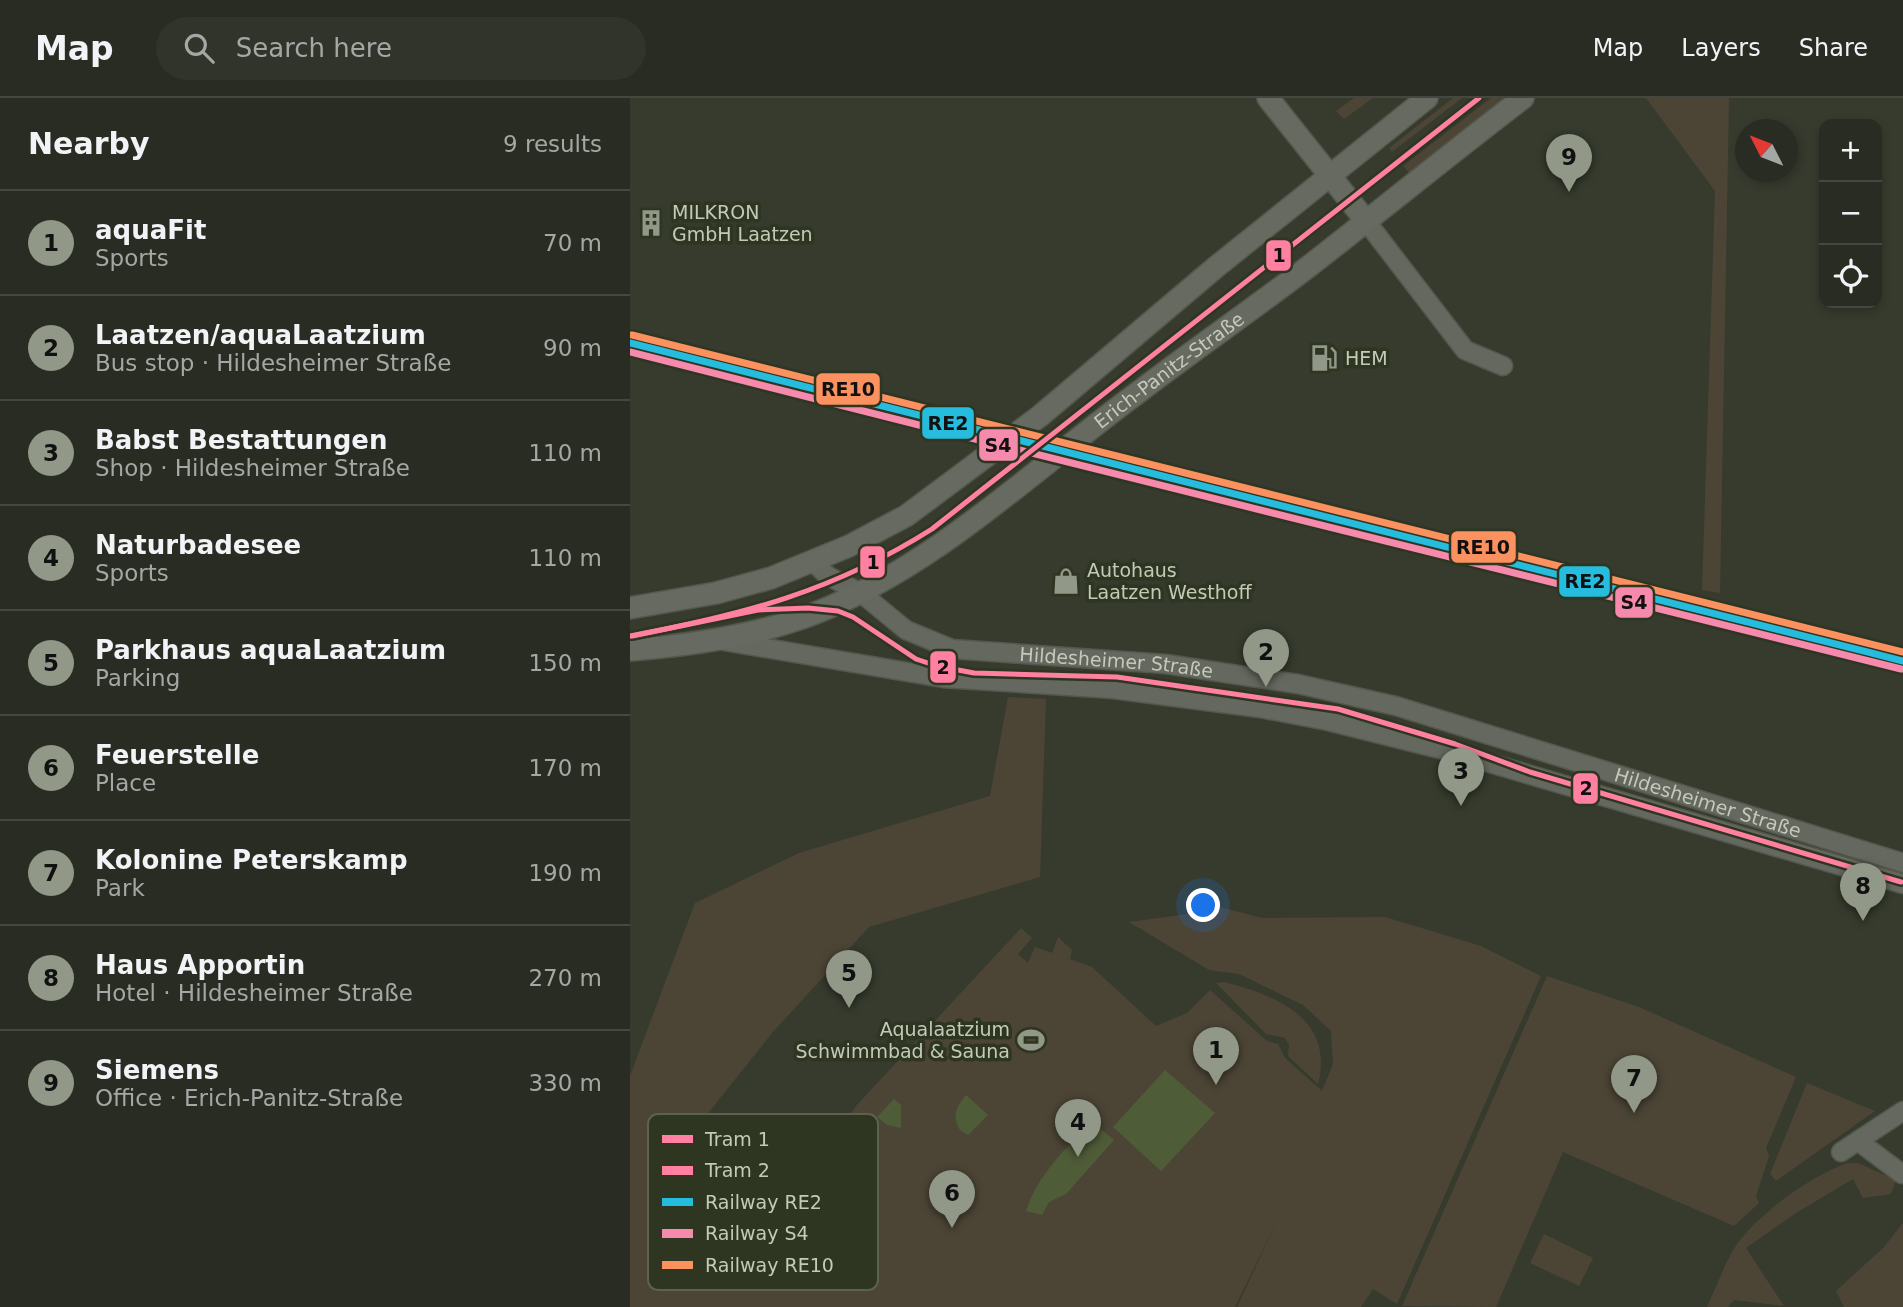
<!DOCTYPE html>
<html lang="en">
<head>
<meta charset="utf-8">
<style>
	:root { --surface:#282c22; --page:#30342a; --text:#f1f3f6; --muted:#a5a7a5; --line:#444840; --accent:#929888 }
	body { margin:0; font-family:"DejaVu Sans",sans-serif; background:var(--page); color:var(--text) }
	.controls { position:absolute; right:21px; top:21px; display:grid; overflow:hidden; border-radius:14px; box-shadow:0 4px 10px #0003 }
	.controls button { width:63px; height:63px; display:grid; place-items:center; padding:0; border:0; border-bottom:2px solid var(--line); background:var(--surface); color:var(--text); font:35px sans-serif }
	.compass { position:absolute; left:1105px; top:21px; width:63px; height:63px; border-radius:50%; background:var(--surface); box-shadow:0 4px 10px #0003; rotate:312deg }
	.you { position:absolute; left:574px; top:808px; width:24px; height:24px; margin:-18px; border:5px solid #fff; border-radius:50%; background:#1a73e8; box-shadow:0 0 0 10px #1a73e833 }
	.badge { display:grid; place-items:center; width:46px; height:46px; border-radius:50%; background:var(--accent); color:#111; font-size:23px; font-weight:700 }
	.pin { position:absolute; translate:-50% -58px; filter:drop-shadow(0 2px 4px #0008) }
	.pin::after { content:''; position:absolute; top:37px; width:24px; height:21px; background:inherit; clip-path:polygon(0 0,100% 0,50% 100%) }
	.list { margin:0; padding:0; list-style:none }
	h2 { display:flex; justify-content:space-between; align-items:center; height:91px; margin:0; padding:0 28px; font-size:30px }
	h2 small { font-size:23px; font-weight:400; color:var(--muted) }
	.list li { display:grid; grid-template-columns:46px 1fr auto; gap:21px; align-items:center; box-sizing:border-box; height:105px; padding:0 28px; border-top:2px solid var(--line) }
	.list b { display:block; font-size:26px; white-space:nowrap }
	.list p { margin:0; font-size:23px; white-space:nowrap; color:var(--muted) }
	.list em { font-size:23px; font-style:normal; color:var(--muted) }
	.icon { flex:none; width:38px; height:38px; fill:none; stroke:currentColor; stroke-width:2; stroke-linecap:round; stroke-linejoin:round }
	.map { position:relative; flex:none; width:1273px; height:1209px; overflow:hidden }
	header { display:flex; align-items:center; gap:42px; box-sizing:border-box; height:98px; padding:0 35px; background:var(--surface); border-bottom:2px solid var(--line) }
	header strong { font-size:33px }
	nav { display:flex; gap:38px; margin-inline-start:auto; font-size:24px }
	.search { width:490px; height:63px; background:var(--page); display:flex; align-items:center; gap:18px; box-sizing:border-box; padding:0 24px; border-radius:38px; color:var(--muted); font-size:26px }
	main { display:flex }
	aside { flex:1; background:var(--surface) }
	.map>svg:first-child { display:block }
	.green { fill:#4c4536 }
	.water { fill:#4f5c38 }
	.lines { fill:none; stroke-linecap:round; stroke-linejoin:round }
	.minor-casing { stroke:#53574d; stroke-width:21 }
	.major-casing { stroke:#53574c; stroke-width:24 }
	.minor { stroke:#64685e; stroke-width:18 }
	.major { stroke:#676a60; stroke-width:21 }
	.rail-1-casing { stroke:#2e3521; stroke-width:12 }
	.rail-2-casing { stroke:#2e3521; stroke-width:12 }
	.rail-3-casing { stroke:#2e3521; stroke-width:12 }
	.rail-1 { stroke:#26bcdd; stroke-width:7 }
	.rail-2 { stroke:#f58aac; stroke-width:7 }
	.rail-3 { stroke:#fa915f; stroke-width:7 }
	.tram-1-casing { stroke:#2e3521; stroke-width:10 }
	.tram-2-casing { stroke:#2e3521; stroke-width:10 }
	.tram-1 { stroke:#ff80a0; stroke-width:5 }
	.tram-2 { stroke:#ff80a0; stroke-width:5 }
	.labels { text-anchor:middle; stroke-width:7; stroke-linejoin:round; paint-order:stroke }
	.poi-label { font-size:19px; fill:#c3cab9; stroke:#2e3521; text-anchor:start }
	.street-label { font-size:19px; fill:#c3cab9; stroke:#2e3521 }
	.key { fill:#2e3521; stroke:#5b624f; stroke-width:2 }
	.key-label { font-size:19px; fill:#c3cab9 }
	.line-badge { stroke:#2e3521; stroke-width:2.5 }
	.pale-badge-label { font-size:19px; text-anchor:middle; font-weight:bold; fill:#111 }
</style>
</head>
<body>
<header>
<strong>Map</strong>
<div class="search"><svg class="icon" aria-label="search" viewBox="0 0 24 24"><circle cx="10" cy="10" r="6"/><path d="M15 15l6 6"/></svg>Search here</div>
<nav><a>Map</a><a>Layers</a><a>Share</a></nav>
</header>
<main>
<aside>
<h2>Nearby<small>9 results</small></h2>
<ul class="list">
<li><span class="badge">1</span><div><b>aquaFit</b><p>Sports</p></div><em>70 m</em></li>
<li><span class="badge">2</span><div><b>Laatzen/aquaLaatzium</b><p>Bus stop · Hildesheimer Straße</p></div><em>90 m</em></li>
<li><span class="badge">3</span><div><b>Babst Bestattungen</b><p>Shop · Hildesheimer Straße</p></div><em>110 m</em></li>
<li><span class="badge">4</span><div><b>Naturbadesee</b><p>Sports</p></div><em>110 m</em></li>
<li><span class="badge">5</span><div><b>Parkhaus aquaLaatzium</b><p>Parking</p></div><em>150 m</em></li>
<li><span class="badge">6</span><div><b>Feuerstelle</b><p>Place</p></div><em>170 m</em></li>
<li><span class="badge">7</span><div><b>Kolonine Peterskamp</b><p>Park</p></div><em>190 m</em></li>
<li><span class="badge">8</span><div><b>Haus Apportin</b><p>Hotel · Hildesheimer Straße</p></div><em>270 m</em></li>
<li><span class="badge">9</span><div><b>Siemens</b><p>Office · Erich-Panitz-Straße</p></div><em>330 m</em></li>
</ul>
</aside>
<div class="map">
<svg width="1273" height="1209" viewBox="0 0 1273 1209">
	<rect width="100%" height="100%" fill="#363b2e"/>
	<path class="green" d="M724,0H743L714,21L706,13Z
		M823,0H832L762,54L759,50Z
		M861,0H879L781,77L773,68Z
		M1016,0H1099L1090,495L1072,492L1085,93Z
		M378,599L416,601L410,779L239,829L143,934L31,1074L142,1131L226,1008L391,830L402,840L388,856L398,865L405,849L422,855L428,839L442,852L440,861L462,869L526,928L557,915L580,892L637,943L648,946L655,960L692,993L703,966L701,933L673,907L609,876L579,872L499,824L558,816L564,802L632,820L755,819L851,848L911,878L767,1206L743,1191L731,1209H607L646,1125L605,1209H0V978L65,805L169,755L360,698Z
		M917,878L1009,909L1166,979L1136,1050L1139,1058L1126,1098L1129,1105L1104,1128L933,1054L866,1209L772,1208Z
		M594,884C646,897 705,921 688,986L658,958L659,947L655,940L636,936L586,885Z
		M1177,985L1245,1013L1146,1083L1140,1076Z
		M1218,1065H1228L1266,1082L1261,1096L1233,1100L1223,1081L1166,1115L1116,1150L1154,1208L1104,1202L1098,1209H1077C1086,1190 1094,1167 1105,1149C1125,1118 1183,1076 1218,1065Z
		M1273,1125V1209H1214L1206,1193L1254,1149Z
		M914,1136L963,1160L949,1188L900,1165Z"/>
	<path class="water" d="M535,972L585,1015L531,1073L483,1029Z
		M336,997L358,1017L338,1037L330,1032C321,1018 327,1008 336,997Z
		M264,1001L271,1007V1030L257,1027L247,1019Z
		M461,1023L484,1042L436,1096L419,1104L412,1117L396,1113C408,1076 436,1051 461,1023Z"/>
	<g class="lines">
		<defs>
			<g id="minor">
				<path d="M736,123L835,252L873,268"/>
				<path id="s1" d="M182,463L198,478L231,495L276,532L322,551L536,566L668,586L766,608L1273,765"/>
				<path d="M94,543L313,580L483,591L630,610L698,623L822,654L1273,786"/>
				<path d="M1228,1043L1272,1076"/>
				<path d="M1211,1054L1273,1013"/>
			</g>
			<g id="major">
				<path d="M638,0L736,123"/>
				<path d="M0,510L86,495L141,480L219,448L276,418L410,318L586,169L797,0"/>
				<path id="s2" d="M0,552C62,547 125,538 183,516C306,468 405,370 510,293C565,251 623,211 678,169C750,113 821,55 893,0"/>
			</g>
		</defs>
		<use href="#minor" class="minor-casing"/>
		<use href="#major" class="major-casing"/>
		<use href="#minor" class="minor"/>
		<use href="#major" class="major"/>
		<defs>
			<path id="rail-1" d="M0,245C424,353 849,456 1273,563"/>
			<path id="rail-2" d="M0,254C423,362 847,465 1271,571"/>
			<path id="rail-3" d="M2,237C425,344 850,447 1273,554"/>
		</defs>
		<use href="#rail-1" class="rail-1-casing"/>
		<use href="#rail-2" class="rail-2-casing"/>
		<use href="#rail-3" class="rail-3-casing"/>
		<use href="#rail-1" class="rail-1"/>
		<use href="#rail-2" class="rail-2"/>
		<use href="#rail-3" class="rail-3"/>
		<defs>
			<path id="tram-1" d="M0,538C113,517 204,493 302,431L849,0"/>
			<path id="tram-2" d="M2,538L128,512L178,510L208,513L223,519L286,561L307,568L344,575L487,579L708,611L825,646L900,674L1271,784"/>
		</defs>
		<use href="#tram-1" class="tram-1-casing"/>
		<use href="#tram-2" class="tram-2-casing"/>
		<use href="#tram-1" class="tram-1"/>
		<use href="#tram-2" class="tram-2"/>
	</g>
	<defs>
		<symbol id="building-bare" viewBox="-9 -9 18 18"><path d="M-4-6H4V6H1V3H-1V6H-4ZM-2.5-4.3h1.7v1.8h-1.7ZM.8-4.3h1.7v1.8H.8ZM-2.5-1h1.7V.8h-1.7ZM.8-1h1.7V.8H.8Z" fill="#929888" stroke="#2e3521" stroke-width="2.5" paint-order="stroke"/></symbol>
		<symbol id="fuel-bare" viewBox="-9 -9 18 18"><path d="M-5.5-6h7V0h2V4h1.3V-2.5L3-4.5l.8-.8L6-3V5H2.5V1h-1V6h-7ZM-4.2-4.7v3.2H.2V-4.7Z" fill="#929888" stroke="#2e3521" stroke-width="2.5" paint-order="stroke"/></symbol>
		<symbol id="shop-bare" viewBox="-9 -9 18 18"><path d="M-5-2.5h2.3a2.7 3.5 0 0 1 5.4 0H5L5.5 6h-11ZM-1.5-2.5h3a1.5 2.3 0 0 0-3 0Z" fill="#929888" stroke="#2e3521" stroke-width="2.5" paint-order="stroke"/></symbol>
		<symbol id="stadium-bare" viewBox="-9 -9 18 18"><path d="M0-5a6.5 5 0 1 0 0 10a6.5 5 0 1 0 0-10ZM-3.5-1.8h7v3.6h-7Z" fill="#929888" stroke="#2e3521" stroke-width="2.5" paint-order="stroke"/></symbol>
	</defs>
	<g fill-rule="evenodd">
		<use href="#building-bare" x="2" y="106" width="38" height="38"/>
		<use href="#fuel-bare" x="675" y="241" width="38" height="38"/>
		<use href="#shop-bare" x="417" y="464" width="38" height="38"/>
		<use href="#stadium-bare" x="382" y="923" width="38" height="38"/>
	</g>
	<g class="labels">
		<g class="poi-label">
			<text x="42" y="121">MILKRON<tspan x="42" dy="22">GmbH Laatzen</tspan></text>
			<text x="715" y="267">HEM</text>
			<text x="457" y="479">Autohaus<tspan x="457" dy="22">Laatzen Westhoff</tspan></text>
			<text x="380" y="938" text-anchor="end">Aqualaatzium<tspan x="380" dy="22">Schwimmbad &amp; Sauna</tspan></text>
		</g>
		<g class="street-label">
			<text dy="7" stroke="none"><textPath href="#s2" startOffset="620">Erich-Panitz-Straße</textPath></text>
			<text dy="7" stroke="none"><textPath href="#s1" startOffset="332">Hildesheimer Straße</textPath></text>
			<text dy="7" stroke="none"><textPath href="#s1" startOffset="942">Hildesheimer Straße</textPath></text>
		</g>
	</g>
	<rect x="18" y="1016" width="230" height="176" rx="10" class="key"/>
	<rect x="32" y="1037" width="31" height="8" fill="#ff80a0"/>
	<rect x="32" y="1068" width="31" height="9" fill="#ff80a0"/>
	<rect x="32" y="1100" width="31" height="8" fill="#26bcdd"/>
	<rect x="32" y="1131" width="31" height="9" fill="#f58aac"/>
	<rect x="32" y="1163" width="31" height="8" fill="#fa915f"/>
	<g class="key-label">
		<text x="75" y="1048">Tram 1</text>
		<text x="75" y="1079">Tram 2</text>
		<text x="75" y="1111">Railway RE2</text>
		<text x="75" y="1142">Railway S4</text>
		<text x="75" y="1174">Railway RE10</text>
	</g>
	<g class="line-badge">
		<rect x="635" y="141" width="27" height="33" rx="7" fill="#ff80a0"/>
		<rect x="185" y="274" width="66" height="34" rx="7" fill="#fa915f"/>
		<rect x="291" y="308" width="54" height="34" rx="7" fill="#26bcdd"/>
		<rect x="348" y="330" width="41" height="34" rx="7" fill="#f58aac"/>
		<rect x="820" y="432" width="67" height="34" rx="7" fill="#fa915f"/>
		<rect x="229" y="447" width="27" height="34" rx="7" fill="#ff80a0"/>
		<rect x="928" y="467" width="53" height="33" rx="7" fill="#26bcdd"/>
		<rect x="984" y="488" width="40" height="33" rx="7" fill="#f58aac"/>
		<rect x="299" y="552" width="28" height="34" rx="7" fill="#ff80a0"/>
		<rect x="942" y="674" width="27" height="33" rx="7" fill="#ff80a0"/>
	</g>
	<g class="pale-badge-label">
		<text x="649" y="164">1</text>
		<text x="218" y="298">RE10</text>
		<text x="318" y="332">RE2</text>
		<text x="368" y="354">S4</text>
		<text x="853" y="456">RE10</text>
		<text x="243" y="471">1</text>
		<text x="955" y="490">RE2</text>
		<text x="1004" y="511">S4</text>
		<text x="313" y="576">2</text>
		<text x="956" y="697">2</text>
	</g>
</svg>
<div class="controls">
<button>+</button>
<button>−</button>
<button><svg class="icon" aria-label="locate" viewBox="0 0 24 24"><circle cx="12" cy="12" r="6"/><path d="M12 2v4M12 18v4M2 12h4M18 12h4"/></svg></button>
</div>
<svg class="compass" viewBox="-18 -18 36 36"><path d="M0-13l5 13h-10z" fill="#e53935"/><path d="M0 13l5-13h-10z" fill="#a5a7a5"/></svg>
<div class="you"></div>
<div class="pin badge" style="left:586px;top:987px">1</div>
<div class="pin badge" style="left:636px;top:589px">2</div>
<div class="pin badge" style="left:831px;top:708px">3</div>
<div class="pin badge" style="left:448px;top:1059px">4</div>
<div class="pin badge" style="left:219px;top:910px">5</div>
<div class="pin badge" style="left:322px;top:1130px">6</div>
<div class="pin badge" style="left:1004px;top:1015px">7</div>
<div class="pin badge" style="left:1233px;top:823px">8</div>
<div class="pin badge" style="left:939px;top:94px">9</div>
</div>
</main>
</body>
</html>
